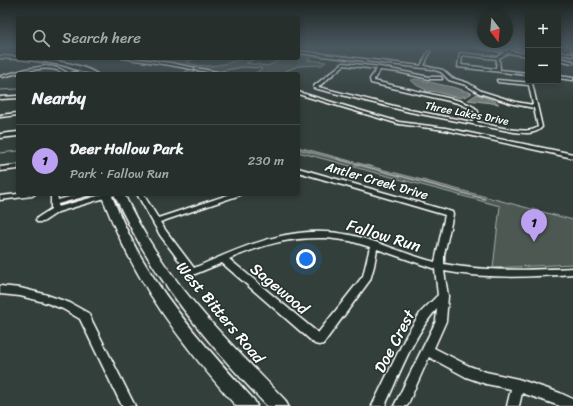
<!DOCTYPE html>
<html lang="en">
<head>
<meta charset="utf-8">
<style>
	:root { --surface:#262f2c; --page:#323b38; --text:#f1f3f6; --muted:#a4a9a9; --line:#424a48; --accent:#bca0f2 }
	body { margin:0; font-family:Sriracha,sans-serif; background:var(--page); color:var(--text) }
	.controls { position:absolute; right:12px; top:12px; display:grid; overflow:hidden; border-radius:4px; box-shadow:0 2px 6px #0003 }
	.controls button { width:36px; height:36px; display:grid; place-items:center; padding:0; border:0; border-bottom:1px solid var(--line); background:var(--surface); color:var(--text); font:20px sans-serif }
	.compass { position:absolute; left:477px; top:12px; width:36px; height:36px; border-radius:50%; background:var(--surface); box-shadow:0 2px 6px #0003; rotate:164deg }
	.you { position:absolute; left:306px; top:259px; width:14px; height:14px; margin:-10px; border:3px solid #fff; border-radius:50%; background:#1a73e8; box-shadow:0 0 0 6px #1a73e833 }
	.badge { display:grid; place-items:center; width:26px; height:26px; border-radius:50%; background:var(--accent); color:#111; font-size:13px; font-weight:700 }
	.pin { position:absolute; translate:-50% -33px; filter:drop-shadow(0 1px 2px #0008) }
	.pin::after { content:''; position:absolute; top:21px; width:14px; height:12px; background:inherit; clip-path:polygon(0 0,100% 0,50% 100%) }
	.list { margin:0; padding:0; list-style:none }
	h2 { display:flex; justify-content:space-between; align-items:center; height:52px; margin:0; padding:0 16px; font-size:17px }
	h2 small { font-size:13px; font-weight:400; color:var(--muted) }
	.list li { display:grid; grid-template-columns:26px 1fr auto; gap:12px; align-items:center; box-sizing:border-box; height:72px; padding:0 16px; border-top:1px solid var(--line) }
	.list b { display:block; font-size:15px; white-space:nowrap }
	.list p { margin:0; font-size:13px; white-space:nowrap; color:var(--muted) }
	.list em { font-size:13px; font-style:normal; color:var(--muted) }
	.icon { flex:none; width:22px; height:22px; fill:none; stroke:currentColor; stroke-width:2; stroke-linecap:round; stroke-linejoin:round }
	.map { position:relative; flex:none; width:573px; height:406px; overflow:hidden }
	.search { position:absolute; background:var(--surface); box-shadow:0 2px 6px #0003; left:16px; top:16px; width:284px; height:44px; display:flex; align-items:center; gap:10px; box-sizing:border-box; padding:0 14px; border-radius:4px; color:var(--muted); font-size:15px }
	.panel { position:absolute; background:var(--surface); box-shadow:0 2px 6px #0003; left:16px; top:72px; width:284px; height:124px; border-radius:4px }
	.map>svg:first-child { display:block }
	.green { fill:#4d5853; stroke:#a6aca9 }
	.water { fill:#737b78; stroke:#abb0ae }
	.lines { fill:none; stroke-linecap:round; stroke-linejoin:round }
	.stream-far1 { stroke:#abb0ae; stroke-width:1 }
	.stream { stroke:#abb0ae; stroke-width:1.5 }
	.street-casing { stroke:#fff; stroke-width:3 }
	.secondary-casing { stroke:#fff; stroke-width:3 }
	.street { fill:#26332d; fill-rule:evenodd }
	.secondary { fill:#26332d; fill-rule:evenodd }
	.labels { text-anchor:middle; stroke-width:3; stroke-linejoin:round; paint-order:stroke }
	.far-street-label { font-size:11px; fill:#fff; stroke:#26332d }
	.street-label { font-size:13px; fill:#fff; stroke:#26332d }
	.near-street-label { font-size:16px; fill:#fff; stroke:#26332d }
</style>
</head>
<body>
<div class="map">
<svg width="573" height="406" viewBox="0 0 573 406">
	<rect width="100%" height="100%" fill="#333f3a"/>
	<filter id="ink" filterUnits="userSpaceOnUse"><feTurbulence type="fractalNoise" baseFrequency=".025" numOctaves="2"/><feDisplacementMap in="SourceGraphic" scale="8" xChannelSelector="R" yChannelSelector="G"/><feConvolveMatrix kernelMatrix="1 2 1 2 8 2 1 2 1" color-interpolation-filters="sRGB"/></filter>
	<g filter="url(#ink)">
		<path class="green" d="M298,53L315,55L308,60L326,62L322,65L298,66L286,71V74H254L262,69L261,68L243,67L221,71L230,74H220L201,70L187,74H161L183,73L193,68L121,58H198L186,62C216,73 230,58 257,58L246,63L268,66L284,58H298Z
			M298,147L573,220V264L493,268L500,206L298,152Z"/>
		<path class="water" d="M416,79L452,87L472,93C456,105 442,88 425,92L426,90L416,85L411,80Z
			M477,94L493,100L499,104L468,100Z"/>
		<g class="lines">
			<path class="stream-far1" d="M181,74L188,72
				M0,90L18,89
				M298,149L341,160
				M0,153L18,151"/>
			<path class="stream" d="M337,159L485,199"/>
			<defs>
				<path id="street" d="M475,47L507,51L512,47H515L510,51L528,54V56L508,53L499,58L500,70L528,73V75L458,67L460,53L497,57L505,52ZM462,55L497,59L496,69L461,65Z
					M571,47H573V51L572,50Z
					M298,51L421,66L428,52L430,51L424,66L443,70L452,78L468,83L481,91L516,102L533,105L529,85L498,82L497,80L532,83L542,127C535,135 524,133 514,132L410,112L314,88V86L343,63L380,67L429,77H441L442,79H429L398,72L380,70L374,79V81L460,101C472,106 483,108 477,122C490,125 528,136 538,127L534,108L514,104L479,93L466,85L449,80L441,72L432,69L298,53ZM344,65L377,69L370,79L371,83L458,103L469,108L474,111L475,116L472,122L410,110L318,87Z
					M122,58H130L170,63L227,74H219L170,65Z
					M558,58L573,61V63L558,60Z
					M46,66C55,67 61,68 68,74H64C50,62 19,73 3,77L1,76L27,69Z
					M87,70L88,72L71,74L72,73Z
					M558,76L573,78V80L558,78Z
					M298,92L399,122L445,128L573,154V158L445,130L399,124L298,94Z
					M18,96V98L0,99V97Z
					M18,113V115L0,117V115Z
					M18,132V136L0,138V134Z
					M18,165V169L0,171V167Z
					M298,168L452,212L453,214L444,255V264C487,272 530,270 573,268V274C530,277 487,279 444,271L448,296L446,321L434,348L469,366L486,372L518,379L560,393L573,399V406H560L522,393L519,406H507L511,389L486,384L466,377L429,357L407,406H394L436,321L437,309C414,334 399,375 385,406H372L407,334L421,312L438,295L435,269L377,249L374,266L370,280L323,344L319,345L315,344L222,263L195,274L192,276L189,274L160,235L137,194H143L158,218L231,194H241L240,195L160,222L166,231L194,268C245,246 293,223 350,235C379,241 406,255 435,262L445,215L298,172ZM327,238L350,241L370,247L363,276L318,333L229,259C265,244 288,237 327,238Z
					M18,194H35L32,196L0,200V196Z
					M51,194H57L58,200L80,194H91L90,195L58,204V207L105,194H116L115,195L58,212L43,222H37L36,220L37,218L51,209Z
					M0,286L20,288L44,294L70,303L88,313L135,406H122L80,319L63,309L44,302L20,296L0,294Z"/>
				<path id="secondary" d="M515,47L528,48V50Z
					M558,52L573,54V56L558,54Z
					M0,56C24,57 77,60 97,74C85,74 73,68 62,65C41,61 21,59 0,58Z
					M101,194H111C120,215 129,237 141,257C172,310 213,355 254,400L257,406H236C195,359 155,309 127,253C117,234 109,214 101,194Z
					M114,194H124C133,213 143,232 155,250C191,306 239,352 285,400L288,406H267C204,339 153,279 114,194Z"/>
			</defs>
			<use href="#street" class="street-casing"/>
			<use href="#secondary" class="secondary-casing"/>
			<use href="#street" class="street"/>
			<use href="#secondary" class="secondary"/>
		</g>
	</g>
	<linearGradient id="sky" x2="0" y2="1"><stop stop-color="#1c2320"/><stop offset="0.45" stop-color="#4a5860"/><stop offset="1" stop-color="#4a5860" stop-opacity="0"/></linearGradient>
	<rect width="573" height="104" fill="url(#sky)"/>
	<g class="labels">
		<g class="far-street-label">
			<text transform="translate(467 113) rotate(11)" y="4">Three Lakes Drive</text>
		</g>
		<g class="street-label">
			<text transform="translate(377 180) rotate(16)" y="5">Antler Creek Drive</text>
		</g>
		<g class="near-street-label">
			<text transform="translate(384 235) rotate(17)" y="6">Fallow Run</text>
			<text transform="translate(280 288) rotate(40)" y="6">Sagewood</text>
			<text transform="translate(221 312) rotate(50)" y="6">West Bitters Road</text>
			<text transform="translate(394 341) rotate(-62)" y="6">Doe Crest</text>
		</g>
	</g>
</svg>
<div class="controls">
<button>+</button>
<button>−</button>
</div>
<svg class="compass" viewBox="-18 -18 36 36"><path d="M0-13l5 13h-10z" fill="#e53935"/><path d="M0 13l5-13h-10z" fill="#a4a9a9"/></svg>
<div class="you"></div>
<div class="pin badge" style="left:534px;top:242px">1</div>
<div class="search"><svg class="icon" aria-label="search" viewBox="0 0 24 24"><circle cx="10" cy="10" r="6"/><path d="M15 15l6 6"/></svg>Search here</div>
<section class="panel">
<h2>Nearby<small></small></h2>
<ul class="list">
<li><span class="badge">1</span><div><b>Deer Hollow Park</b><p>Park · Fallow Run</p></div><em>230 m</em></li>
</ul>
</section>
</div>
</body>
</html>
